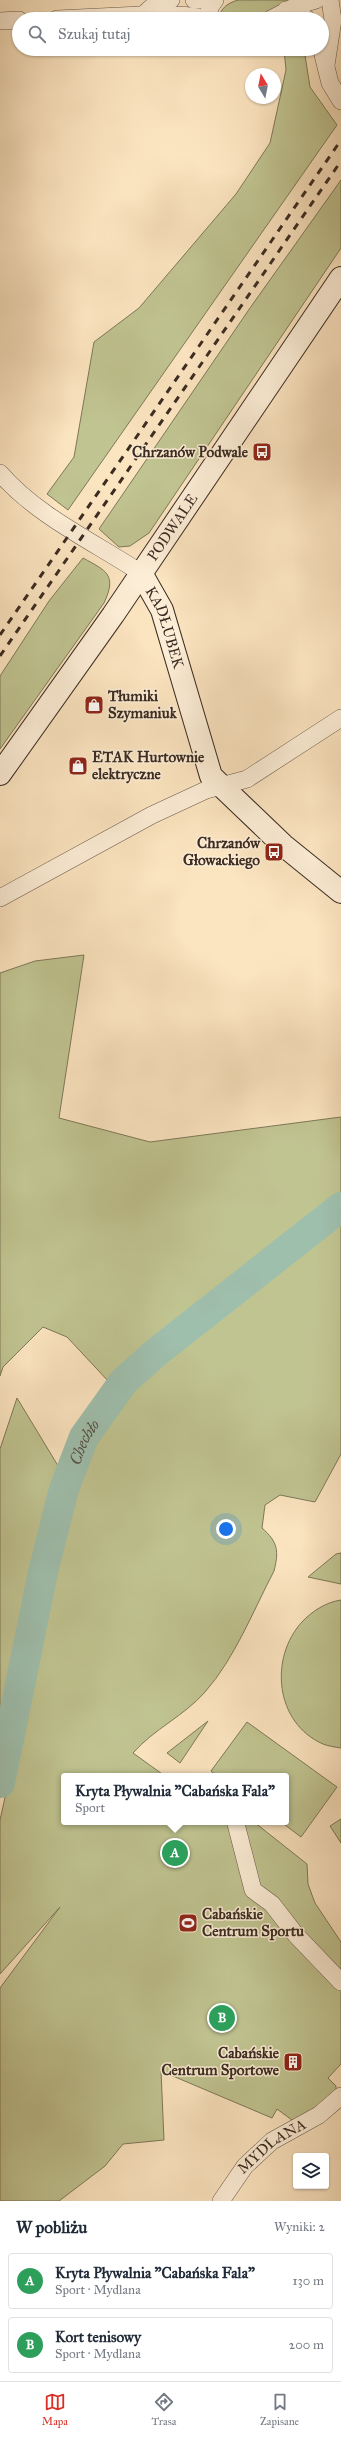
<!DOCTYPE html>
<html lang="pl">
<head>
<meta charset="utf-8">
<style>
	:root { --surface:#fff; --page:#f2f2f3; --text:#1f2937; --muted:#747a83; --line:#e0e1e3; --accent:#d93025 }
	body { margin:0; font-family:"IM FELL Great Primer",serif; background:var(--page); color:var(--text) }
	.controls { position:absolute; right:12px; bottom:12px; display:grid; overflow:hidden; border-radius:4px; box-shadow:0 1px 3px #0004 }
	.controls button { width:36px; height:36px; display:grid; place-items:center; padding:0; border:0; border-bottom:1px solid var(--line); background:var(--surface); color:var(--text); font:20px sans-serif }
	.compass { position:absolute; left:245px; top:68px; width:36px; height:36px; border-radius:50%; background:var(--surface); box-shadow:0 1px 3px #0004; rotate:350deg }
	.you { position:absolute; left:226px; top:1529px; width:14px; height:14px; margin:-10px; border:3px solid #fff; border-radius:50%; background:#1a73e8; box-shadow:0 0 0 6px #1a73e833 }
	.badge { display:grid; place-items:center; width:26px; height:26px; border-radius:50%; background:var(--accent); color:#fff; font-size:13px; font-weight:700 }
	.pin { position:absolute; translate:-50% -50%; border:2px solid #fff; box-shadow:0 1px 4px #0006 }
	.popup { position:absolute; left:61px; top:1773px; width:228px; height:52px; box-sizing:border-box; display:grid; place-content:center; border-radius:4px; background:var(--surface); filter:drop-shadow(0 1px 3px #0005); font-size:13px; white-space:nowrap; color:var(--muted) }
	.popup b { font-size:15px; color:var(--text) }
	.popup::after { content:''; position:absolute; left:50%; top:100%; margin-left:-8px; border:8px solid transparent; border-top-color:var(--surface) }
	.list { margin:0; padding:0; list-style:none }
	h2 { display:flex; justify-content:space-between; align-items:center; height:52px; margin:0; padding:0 16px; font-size:17px }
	h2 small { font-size:13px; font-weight:400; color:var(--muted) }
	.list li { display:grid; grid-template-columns:26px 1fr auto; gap:12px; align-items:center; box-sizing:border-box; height:56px; margin:0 8px 8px; padding:0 8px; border:1px solid var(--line); border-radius:4px }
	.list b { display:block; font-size:15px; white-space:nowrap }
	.list p { margin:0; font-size:13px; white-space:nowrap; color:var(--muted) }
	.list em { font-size:13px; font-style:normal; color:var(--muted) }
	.icon { flex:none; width:22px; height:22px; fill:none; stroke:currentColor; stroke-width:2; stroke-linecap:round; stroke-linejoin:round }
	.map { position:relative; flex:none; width:341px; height:2201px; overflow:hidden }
	.search { position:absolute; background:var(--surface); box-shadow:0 1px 3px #0004; left:12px; right:12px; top:12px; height:44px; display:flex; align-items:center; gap:10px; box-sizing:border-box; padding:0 14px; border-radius:22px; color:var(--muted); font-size:15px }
	.sheet { height:180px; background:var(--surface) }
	nav { display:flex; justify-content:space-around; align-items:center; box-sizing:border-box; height:56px; border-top:1px solid var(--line); background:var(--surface); font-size:11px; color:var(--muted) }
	nav a { display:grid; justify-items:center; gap:2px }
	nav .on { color:var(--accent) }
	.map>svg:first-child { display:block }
	.green { fill:#c0c491; stroke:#7e7859 }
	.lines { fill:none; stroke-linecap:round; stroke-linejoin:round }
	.river { stroke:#9fbfad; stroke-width:30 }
	.street-casing { stroke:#6b5949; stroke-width:18 }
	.secondary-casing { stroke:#3b2b21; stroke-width:24 }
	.street { stroke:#fcedd6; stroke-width:17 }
	.secondary { stroke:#fcedd6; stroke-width:22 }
	.rail { stroke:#3b2b21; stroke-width:3; stroke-dasharray:7 7; stroke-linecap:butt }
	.labels { text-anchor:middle; stroke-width:3; stroke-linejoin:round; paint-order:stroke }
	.poi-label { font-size:15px; font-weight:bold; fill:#3b2b21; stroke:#fcedd6; text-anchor:end }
	.street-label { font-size:15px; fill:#3b2b21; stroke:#fcedd6 }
	.water-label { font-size:16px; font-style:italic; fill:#545044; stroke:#fcedd6 }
</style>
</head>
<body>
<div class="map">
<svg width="341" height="2201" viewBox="0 0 341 2201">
	<rect width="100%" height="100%" fill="#fbe4c0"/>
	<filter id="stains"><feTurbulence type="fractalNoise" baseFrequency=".005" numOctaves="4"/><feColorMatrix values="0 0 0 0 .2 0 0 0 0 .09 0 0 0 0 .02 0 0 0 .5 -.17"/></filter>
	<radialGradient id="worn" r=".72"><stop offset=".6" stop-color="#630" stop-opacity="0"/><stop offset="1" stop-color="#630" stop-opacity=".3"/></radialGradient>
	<path class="green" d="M238,0H290L270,10L258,19H219C220,8 228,3 238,0Z
		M284,49H304L310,87L337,125L68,510L47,494L74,457L94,342L139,308L236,194L270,143L286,70Z
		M341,180V248L149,533L130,546L119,547L99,529L250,308Z
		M83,558C107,571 117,575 104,603L0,749V676L49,601Z
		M84,955L59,1118L150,1142L341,1117V1199L139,1350L109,1382L67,1337L43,1327L3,1367L0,1376V973L35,961Z
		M341,1222V1454L315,1502L280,1495L265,1505L262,1528C278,1542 279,1551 274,1571C253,1611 235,1658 205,1692C184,1716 154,1729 133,1753L165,1776H64V1822H254L307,1864L308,1884L315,1903L341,1942V2064L328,2078L336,2086V2092L296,2123L277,2109L272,2118L161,2071L164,2140L123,2144L105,2166L59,2201H0V1988L60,1907L0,1974V1820L70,1505L89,1444L132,1385Z
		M17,1398L60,1469L40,1540L0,1737V1449Z
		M341,1553V1584L308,1577L336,1554Z
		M341,1600V1748C335,1747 328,1746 323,1744C275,1723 269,1658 302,1622C311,1612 326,1602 341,1600Z
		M208,1721L180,1763L167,1753Z
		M247,1722L337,1787L301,1837L281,1822H286V1776H217L211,1771Z
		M341,1819V1843L330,1826Z"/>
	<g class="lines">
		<path class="river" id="s1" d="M0,1783L43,1572L64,1489L84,1437L124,1381L158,1351L341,1207"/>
		<defs>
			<g id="street">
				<path d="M194,0H214"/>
				<path d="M286,10L307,19"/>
				<path d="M143,15L153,6L171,0"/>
				<path d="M57,19L141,15C164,17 184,12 206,19"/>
				<path d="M208,19L210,7L215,0"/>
				<path d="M271,19L294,7L316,0"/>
				<path d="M0,21L19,20"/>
				<path d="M323,55L330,83L341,101"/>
				<path d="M326,65L333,20L330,0"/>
				<path d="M0,473C37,516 94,542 141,573"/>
				<path d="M0,898L152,815L206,790L247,779L341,718"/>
				<path d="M236,1824L253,1890L272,1904L296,1935L341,1982"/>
				<path id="s2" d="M221,2201L245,2166L272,2141L319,2115L341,2096"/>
			</g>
			<g id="secondary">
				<path id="s3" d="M141,573L162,610L211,776L283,845L341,892"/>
				<path id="s4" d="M0,774L113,615L341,278"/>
			</g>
		</defs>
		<use href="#street" class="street-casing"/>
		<use href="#secondary" class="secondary-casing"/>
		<use href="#street" class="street"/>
		<use href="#secondary" class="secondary"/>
		<path class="rail" d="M0,635L341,140
			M0,656L341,161"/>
	</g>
	<defs>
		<symbol id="bus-square" viewBox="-11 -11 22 22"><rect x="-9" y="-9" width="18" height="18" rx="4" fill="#8f2418" stroke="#fcedd6"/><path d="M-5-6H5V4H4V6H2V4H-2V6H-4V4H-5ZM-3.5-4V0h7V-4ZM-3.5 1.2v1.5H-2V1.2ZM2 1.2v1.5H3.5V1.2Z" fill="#fff"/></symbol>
		<symbol id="shop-square" viewBox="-11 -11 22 22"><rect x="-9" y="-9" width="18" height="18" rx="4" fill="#8f2418" stroke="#fcedd6"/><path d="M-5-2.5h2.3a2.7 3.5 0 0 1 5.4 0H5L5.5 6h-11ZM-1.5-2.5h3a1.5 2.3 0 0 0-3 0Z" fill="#fff"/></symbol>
		<symbol id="stadium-square" viewBox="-11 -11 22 22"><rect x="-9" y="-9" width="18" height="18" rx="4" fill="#8f2418" stroke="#fcedd6"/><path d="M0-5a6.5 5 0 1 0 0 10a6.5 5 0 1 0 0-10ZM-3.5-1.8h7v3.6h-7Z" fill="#fff"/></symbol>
		<symbol id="building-square" viewBox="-11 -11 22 22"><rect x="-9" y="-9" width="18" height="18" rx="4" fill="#8f2418" stroke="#fcedd6"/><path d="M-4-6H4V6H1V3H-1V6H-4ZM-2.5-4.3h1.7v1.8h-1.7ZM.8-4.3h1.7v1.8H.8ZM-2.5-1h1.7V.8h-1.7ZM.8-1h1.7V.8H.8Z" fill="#fff"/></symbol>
	</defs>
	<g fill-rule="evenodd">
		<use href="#bus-square" x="251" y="441" width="22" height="22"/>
		<use href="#shop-square" x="83" y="694" width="22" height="22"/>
		<use href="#shop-square" x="67" y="755" width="22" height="22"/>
		<use href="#bus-square" x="263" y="841" width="22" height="22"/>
		<use href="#stadium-square" x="177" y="1912" width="22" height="22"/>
		<use href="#building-square" x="282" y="2051" width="22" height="22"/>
	</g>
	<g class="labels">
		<g class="poi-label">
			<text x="248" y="457">Chrzanów Podwale</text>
			<text x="108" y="701" text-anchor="start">Tłumiki<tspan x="108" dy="17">Szymaniuk</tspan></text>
			<text x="92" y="762" text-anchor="start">ETAK Hurtownie<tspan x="92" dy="17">elektryczne</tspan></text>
			<text x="260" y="848">Chrzanów<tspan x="260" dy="17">Głowackiego</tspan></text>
			<text x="202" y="1919" text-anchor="start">Cabańskie<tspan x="202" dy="17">Centrum Sportu</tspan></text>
			<text x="279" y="2058">Cabańskie<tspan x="279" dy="17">Centrum Sportowe</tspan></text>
		</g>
		<g class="street-label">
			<text dy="5" stroke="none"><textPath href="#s4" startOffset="301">PODWALE</textPath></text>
			<text dy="5" stroke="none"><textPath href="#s3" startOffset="60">KADŁUBEK</textPath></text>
			<text dy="5" stroke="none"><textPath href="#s2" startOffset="76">MYDLANA</textPath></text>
		</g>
		<g class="water-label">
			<text dy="6" stroke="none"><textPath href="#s1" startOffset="352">Chechło</textPath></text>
		</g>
	</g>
	<rect width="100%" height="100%" filter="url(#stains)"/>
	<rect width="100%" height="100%" fill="url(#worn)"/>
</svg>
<div class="controls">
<button><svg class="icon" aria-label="layers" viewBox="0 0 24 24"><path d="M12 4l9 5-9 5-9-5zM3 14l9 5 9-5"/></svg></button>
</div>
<svg class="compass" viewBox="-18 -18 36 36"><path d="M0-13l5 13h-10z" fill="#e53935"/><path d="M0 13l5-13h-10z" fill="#747a83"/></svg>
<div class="you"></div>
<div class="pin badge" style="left:175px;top:1853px;background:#2e9e5b">A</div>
<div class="popup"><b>Kryta Pływalnia &quot;Cabańska Fala&quot;</b>Sport</div>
<div class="pin badge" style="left:222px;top:2018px;background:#2e9e5b">B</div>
<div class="search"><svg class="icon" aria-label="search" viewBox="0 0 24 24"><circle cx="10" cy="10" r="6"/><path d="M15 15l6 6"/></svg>Szukaj tutaj</div>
</div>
<section class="sheet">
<h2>W pobliżu<small>Wyniki: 2</small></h2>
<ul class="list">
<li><span class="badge" style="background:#2e9e5b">A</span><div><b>Kryta Pływalnia &quot;Cabańska Fala&quot;</b><p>Sport · Mydlana</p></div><em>130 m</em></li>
<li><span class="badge" style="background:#2e9e5b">B</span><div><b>Kort tenisowy</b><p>Sport · Mydlana</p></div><em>200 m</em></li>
</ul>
</section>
<nav>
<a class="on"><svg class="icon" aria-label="map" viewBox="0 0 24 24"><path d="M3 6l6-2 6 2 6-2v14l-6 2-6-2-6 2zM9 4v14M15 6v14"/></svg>Mapa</a>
<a><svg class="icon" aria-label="directions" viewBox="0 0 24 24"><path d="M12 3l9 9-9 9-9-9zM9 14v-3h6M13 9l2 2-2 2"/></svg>Trasa</a>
<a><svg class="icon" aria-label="saved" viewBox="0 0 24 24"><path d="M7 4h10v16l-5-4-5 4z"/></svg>Zapisane</a>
</nav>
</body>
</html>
